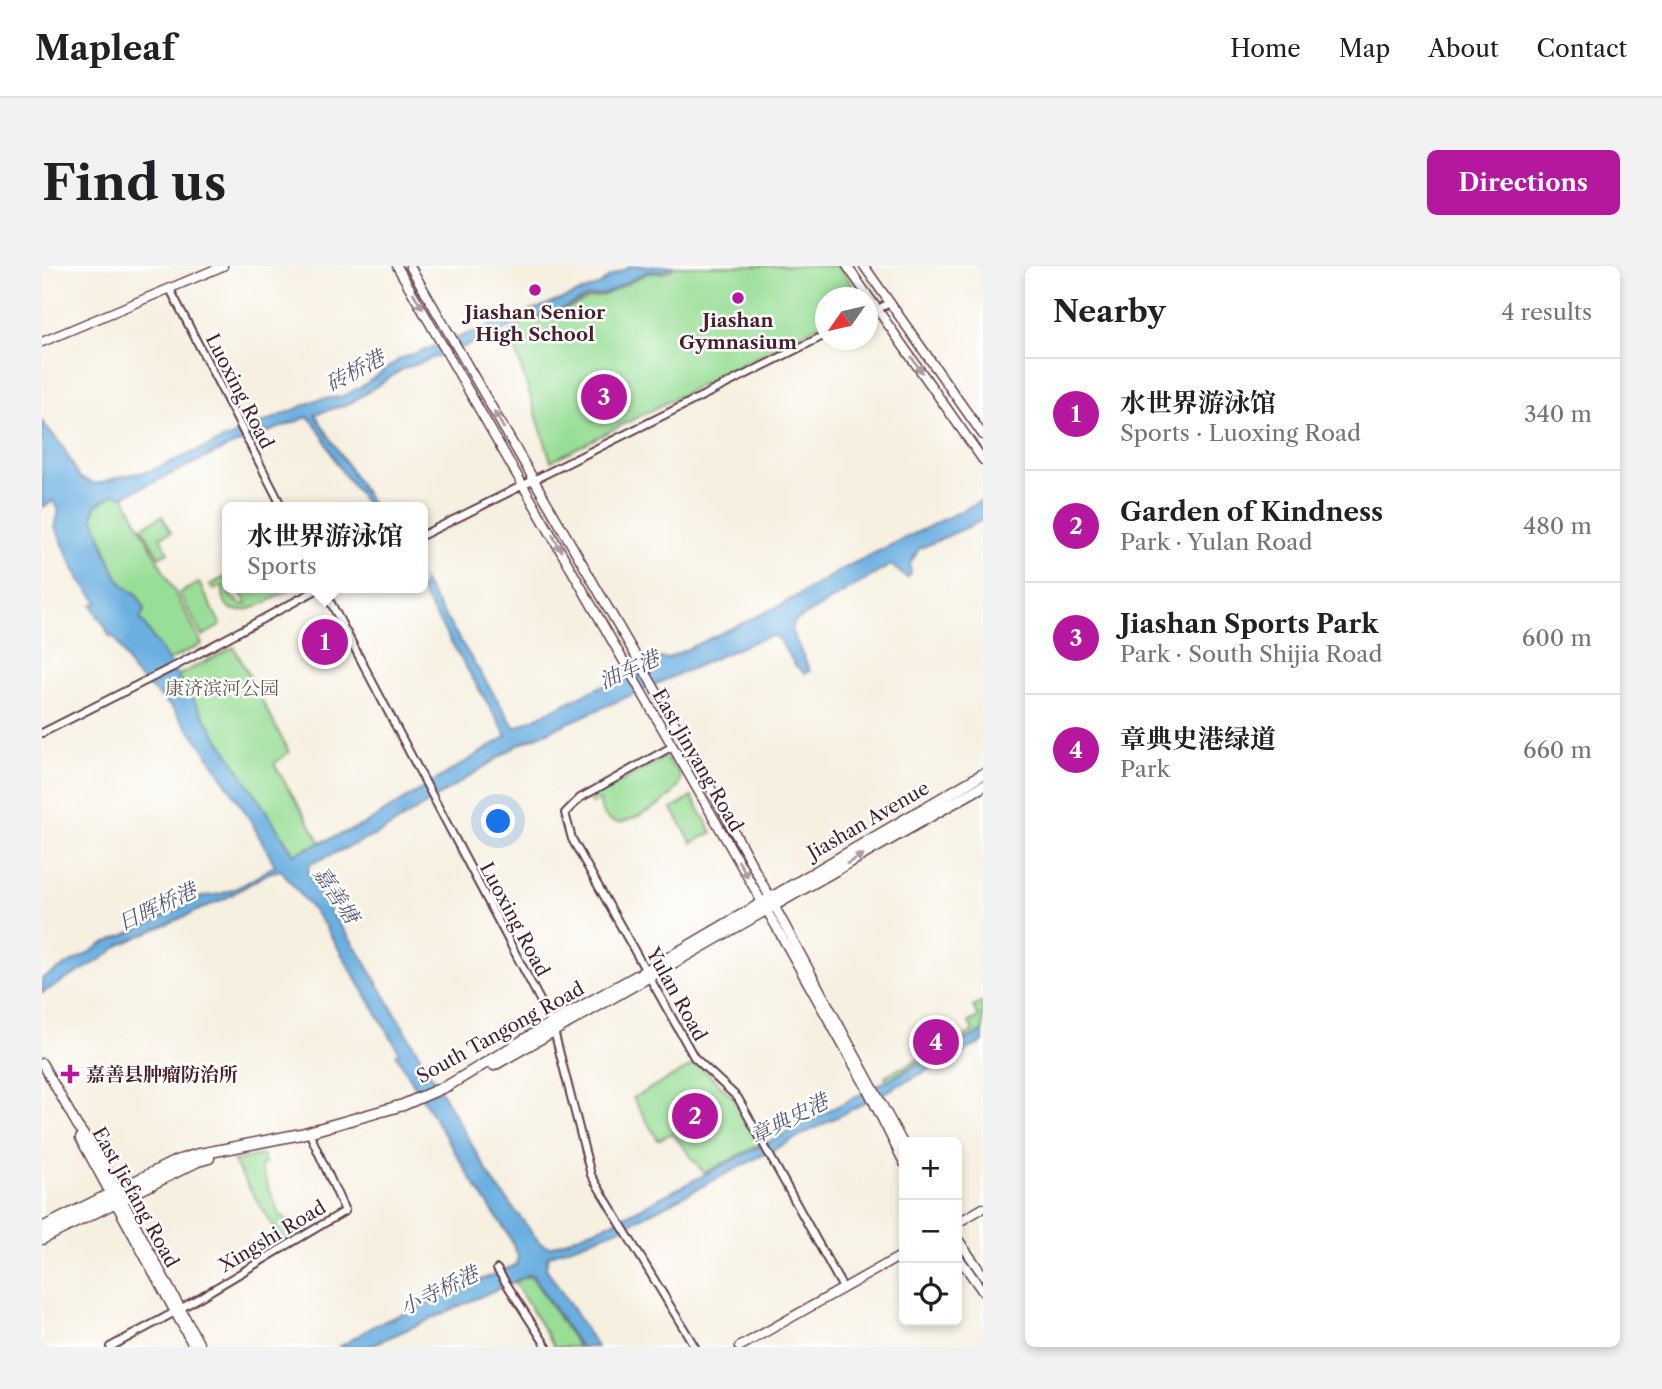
<!DOCTYPE html>
<html lang="en">
<head>
<meta charset="utf-8">
<style>
	:root { --surface:#fff; --page:#f2f2f2; --text:#202124; --muted:#757577; --line:#e0e0e0; --accent:#b5179e }
	body { margin:0; font-family:"Libre Caslon Text","Noto Serif SC",serif; background:var(--page); color:var(--text) }
	.controls { position:absolute; right:21px; bottom:21px; display:grid; overflow:hidden; border-radius:10px; box-shadow:0 4px 10px #0003 }
	.controls button { width:63px; height:63px; display:grid; place-items:center; padding:0; border:0; border-bottom:2px solid var(--line); background:var(--surface); color:var(--text); font:35px sans-serif }
	.compass { position:absolute; left:773px; top:21px; width:63px; height:63px; border-radius:50%; background:var(--surface); box-shadow:0 4px 10px #0003; rotate:236deg }
	.you { position:absolute; left:457px; top:556px; width:24px; height:24px; margin:-18px; border:5px solid #fff; border-radius:50%; background:#1a73e8; box-shadow:0 0 0 10px #1a73e833 }
	.badge { display:grid; place-items:center; width:46px; height:46px; border-radius:50%; background:var(--accent); color:#fff; font-size:23px; font-weight:700 }
	.pin { position:absolute; translate:-50% -50%; border:4px solid #fff; box-shadow:0 2px 7px #0006 }
	.popup { position:absolute; left:180px; top:236px; width:206px; height:91px; box-sizing:border-box; display:grid; place-content:center; border-radius:10px; background:var(--surface); filter:drop-shadow(0 2px 5px #0005); font-size:23px; white-space:nowrap; color:var(--muted) }
	.popup b { font-size:26px; color:var(--text) }
	.popup::after { content:''; position:absolute; left:50%; top:100%; margin-left:-14px; border:14px solid transparent; border-top-color:var(--surface) }
	.list { margin:0; padding:0; list-style:none }
	h2 { display:flex; justify-content:space-between; align-items:center; height:91px; margin:0; padding:0 28px; font-size:30px }
	h2 small { font-size:23px; font-weight:400; color:var(--muted) }
	.list li { display:grid; grid-template-columns:46px 1fr auto; gap:21px; align-items:center; box-sizing:border-box; height:112px; padding:0 28px; border-top:2px solid var(--line) }
	.list b { display:block; font-size:26px; white-space:nowrap }
	.list p { margin:0; font-size:23px; white-space:nowrap; color:var(--muted) }
	.list em { font-size:23px; font-style:normal; color:var(--muted) }
	.icon { flex:none; width:38px; height:38px; fill:none; stroke:currentColor; stroke-width:2; stroke-linecap:round; stroke-linejoin:round }
	.map { position:relative; flex:none; width:941px; height:1081px; overflow:hidden; border-radius:10px }
	header { display:flex; align-items:center; gap:42px; box-sizing:border-box; height:98px; padding:0 35px; background:var(--surface); border-bottom:2px solid var(--line) }
	header strong { font-size:33px }
	nav { display:flex; gap:38px; margin-inline-start:auto; font-size:24px }
	.intro { display:flex; align-items:center; justify-content:space-between; box-sizing:border-box; height:168px; padding:0 42px }
	h1 { margin:0; font-size:49px }
	.button { padding:18px 32px; border-radius:10px; background:var(--accent); color:#fff; font-size:24px; font-weight:700 }
	main { display:flex; gap:42px; padding:0 42px }
	aside { flex:1; background:var(--surface); border-radius:10px; box-shadow:0 4px 10px #0003 }
	.map>svg:first-child { display:block }
	.green { fill:#99de96; stroke:#727e60; stroke-width:2 }
	.water { fill:#69afe0; stroke:#5a6786; stroke-width:2 }
	.lines { fill:none; stroke-linecap:round; stroke-linejoin:round }
	.street-casing { stroke:#643e46; stroke-width:10 }
	.secondary-casing { stroke:#643e46; stroke-width:11 }
	.primary-casing { stroke:#643e46; stroke-width:13 }
	.street { stroke:#fff; stroke-width:6 }
	.secondary { stroke:#fff; stroke-width:8 }
	.primary { stroke:#fff; stroke-width:10 }
	.oneway { fill:#ae9aa0 }
	.poi-dot { fill:#b5179e; stroke:#fff; stroke-width:2.5 }
	.labels { text-anchor:middle; stroke-width:5; stroke-linejoin:round; paint-order:stroke }
	.poi-label { font-size:19px; font-weight:bold; fill:#4a1f2b; stroke:#fff }
	.street-label { font-size:19px; fill:#4a1f2b; stroke:#fff }
	.park-label { font-size:19px; fill:#62584b; stroke:#fff }
	.water-label { font-size:21px; font-style:italic; fill:#565973; stroke:#fff }
</style>
</head>
<body>
<header>
<strong>Mapleaf</strong>
<nav><a>Home</a><a>Map</a><a>About</a><a>Contact</a></nav>
</header>
<div class="intro"><h1>Find us</h1><a class="button">Directions</a></div>
<main>
<div class="map">
<svg width="941" height="1081" viewBox="0 0 941 1081">
	<rect width="100%" height="100%" fill="#fff"/>
	<filter id="ink" filterUnits="userSpaceOnUse"><feTurbulence type="fractalNoise" baseFrequency=".0143" numOctaves="2"/><feDisplacementMap in="SourceGraphic" scale="14" xChannelSelector="R" yChannelSelector="G"/><feConvolveMatrix kernelMatrix="1 2 1 2 8 2 1 2 1" color-interpolation-filters="sRGB"/></filter>
	<filter id="wash" filterUnits="userSpaceOnUse"><feTurbulence type="fractalNoise" baseFrequency=".00686" numOctaves="4" result="noise"/><feDisplacementMap in="SourceGraphic" scale="28" xChannelSelector="R" yChannelSelector="G"/><feGaussianBlur stdDeviation="1.57" result="paint"/><feColorMatrix in="noise" values="0 0 0 0 0 0 0 0 0 0 0 0 0 0 0 0 0 1.4 0 .05"/><feComposite in="paint" operator="in"/></filter>
	<g filter="url(#wash)">
		<rect width="100%" height="100%" fill="#f6f0e0"/>
		<path class="green" d="M636,0H797L818,31L783,32V56L509,195L468,66L481,56L516,47L545,33L563,29L606,7H622Z
			M72,228L82,230L160,378L126,395L98,352L87,325L76,314L51,250L54,240Z
			M120,250L129,266L118,271L126,286L117,291L100,261Z
			M185,310V322H187L188,330L200,339L205,338L196,322H250C231,333 178,368 181,320L171,324L168,319Z
			M157,317L179,359L160,370L137,327Z
			M192,381L247,486L232,498L279,577L252,588L135,410Z
			M626,489L629,493L625,496C667,518 598,552 578,557C564,556 558,548 558,534L550,539L547,534Z
			M650,531L670,566L650,577L630,543Z
			M941,736V766L870,799L845,815L843,810L890,786L886,772L897,767L906,781L931,765L927,756L937,751L931,741Z
			M655,797L694,834L719,878L662,907L630,867L616,874L591,832Z
			M220,889L223,898L218,900L238,950H241L253,969L240,976L191,895Z
			M485,1010L491,1013L536,1081H513L472,1016Z"/>
		<path class="water" d="M590,0H632L620,5L605,6L563,28L545,31L515,45L481,54L448,71L361,103L307,138L273,148L332,241H326C318,228 308,217 299,204C288,188 281,164 266,151L184,182L82,230L72,228L54,239L51,250C59,270 72,322 94,327L103,343L98,352L252,588L323,558L465,470L377,322H381V315L473,462L617,392L624,393L739,339L808,299L941,234V254L877,283L868,298L869,308L865,312L849,299L752,356L749,364L768,405L763,407L754,400L735,371L727,370L703,379L478,478L340,566L268,598L266,603L277,628L319,689L451,915L498,977L508,981L571,956L941,765V776L577,963L506,990L504,1002L555,1081H538L489,1008L326,1081H297L334,1059L474,999L476,990L466,968L431,916L354,789L357,785L283,660L239,604L227,607L184,632L78,679L60,693L0,727V712L45,688L62,677L83,669L162,630C188,630 211,613 233,599L206,550L157,476L129,441L91,406L73,372L67,370C66,362 54,350 50,339L56,336L37,313L13,261L17,244L11,235L0,241V155L21,181L38,212L54,218L81,210L108,205L277,133L299,131L319,121L358,93L558,19L567,11Z"/>
	</g>
	<g filter="url(#ink)">
		<g class="lines">
			<defs>
				<path id="street" d="M128,23L240,241
					M825,48L848,37
					M381,269L783,69
					M281,322L510,757L549,909L653,1081
					M0,467L135,399L278,322
					M631,480L538,532L523,547L530,573L652,791L696,832L801,1022
					M455,1003L505,1081
					M68,1081L133,1046L303,945L267,866"/>
				<path id="secondary" d="M355,0L736,664L823,819L862,897
					M368,0L642,473L862,879
					M805,0L941,194
					M822,0L941,169
					M0,76L181,0
					M0,797L35,859L57,890L159,1081
					M38,872L152,1081
					M915,957L941,942
					M915,972L941,1009
					M915,989L941,1026
					M697,1081L862,988"/>
				<path id="primary" d="M452,799L941,520
					M0,962L132,896L153,889L259,868L361,839L407,819L510,757L604,705L941,508
					M0,973L156,895L167,892"/>
			</defs>
			<use href="#street" class="street-casing"/>
			<use href="#secondary" class="secondary-casing"/>
			<use href="#primary" class="primary-casing"/>
			<use href="#street" class="street"/>
			<use href="#secondary" class="secondary"/>
			<use href="#primary" class="primary"/>
		</g>
		<defs><path id="oneway-solid" d="M-6-.8H1V-3.2L6.5 0L1 3.2V.8H-6Z" transform="scale(1.75)"/></defs>
		<g class="oneway">
			<use href="#oneway-solid" transform="translate(376 35) rotate(60)"/>
			<use href="#oneway-solid" transform="translate(875 99) rotate(55)"/>
			<use href="#oneway-solid" transform="translate(457 154) rotate(-120)"/>
			<use href="#oneway-solid" transform="translate(515 277) rotate(61)"/>
			<use href="#oneway-solid" transform="translate(813 593) rotate(-30)"/>
			<use href="#oneway-solid" transform="translate(701 603) rotate(60)"/>
		</g>
	</g>
	<g class="poi-dot">
		<circle cx="493" cy="24" r="7"/>
		<circle cx="696" cy="32" r="7"/>
		<path d="M24.5 797.5h7v7h7v7h-7v7h-7v-7h-7v-7h7z"/>
	</g>
	<g class="labels">
		<g class="poi-label">
			<text x="493" y="53">Jiashan Senior<tspan x="493" dy="22">High School</tspan></text>
			<text x="696" y="61">Jiashan<tspan x="696" dy="22">Gymnasium</tspan></text>
			<text x="44" y="815" text-anchor="start">嘉善县肿瘤防治所</text>
		</g>
		<g class="street-label">
			<text transform="translate(198 125) rotate(63)" y="7">Luoxing Road</text>
			<text transform="translate(656 494) rotate(60)" y="7">East Jinyang Road</text>
			<text transform="translate(826 554) rotate(-30)" y="7">Jiashan Avenue</text>
			<text transform="translate(473 653) rotate(62)" y="7">Luoxing Road</text>
			<text transform="translate(635 728) rotate(61)" y="7">Yulan Road</text>
			<text transform="translate(458 766) rotate(-29)" y="7">South Tangong Road</text>
			<text transform="translate(94 931) rotate(61)" y="7">East Jiefang Road</text>
			<text transform="translate(230 970) rotate(-31)" y="7">Xingshi Road</text>
		</g>
		<g class="park-label">
			<text x="180" y="429">康济滨河公园</text>
		</g>
		<g class="water-label">
			<text transform="translate(313 105) rotate(-28)" y="7">砖桥港</text>
			<text transform="translate(587 404) rotate(-24)" y="7">油车港</text>
			<text transform="translate(294 629) rotate(56)" y="7">嘉善塘</text>
			<text transform="translate(115 641) rotate(-25)" y="7">日晖桥港</text>
			<text transform="translate(747 853) rotate(-27)" y="7">章典史港</text>
			<text transform="translate(397 1025) rotate(-26)" y="7">小寺桥港</text>
		</g>
	</g>
</svg>
<div class="controls">
<button>+</button>
<button>−</button>
<button><svg class="icon" aria-label="locate" viewBox="0 0 24 24"><circle cx="12" cy="12" r="6"/><path d="M12 2v4M12 18v4M2 12h4M18 12h4"/></svg></button>
</div>
<svg class="compass" viewBox="-18 -18 36 36"><path d="M0-13l5 13h-10z" fill="#e53935"/><path d="M0 13l5-13h-10z" fill="#757577"/></svg>
<div class="you"></div>
<div class="pin badge" style="left:283px;top:376px">1</div>
<div class="popup"><b>水世界游泳馆</b>Sports</div>
<div class="pin badge" style="left:653px;top:850px">2</div>
<div class="pin badge" style="left:562px;top:131px">3</div>
<div class="pin badge" style="left:894px;top:776px">4</div>
</div>
<aside>
<h2>Nearby<small>4 results</small></h2>
<ul class="list">
<li><span class="badge">1</span><div><b>水世界游泳馆</b><p>Sports · Luoxing Road</p></div><em>340 m</em></li>
<li><span class="badge">2</span><div><b>Garden of Kindness</b><p>Park · Yulan Road</p></div><em>480 m</em></li>
<li><span class="badge">3</span><div><b>Jiashan Sports Park</b><p>Park · South Shijia Road</p></div><em>600 m</em></li>
<li><span class="badge">4</span><div><b>章典史港绿道</b><p>Park</p></div><em>660 m</em></li>
</ul>
</aside>
</main>
</body>
</html>
